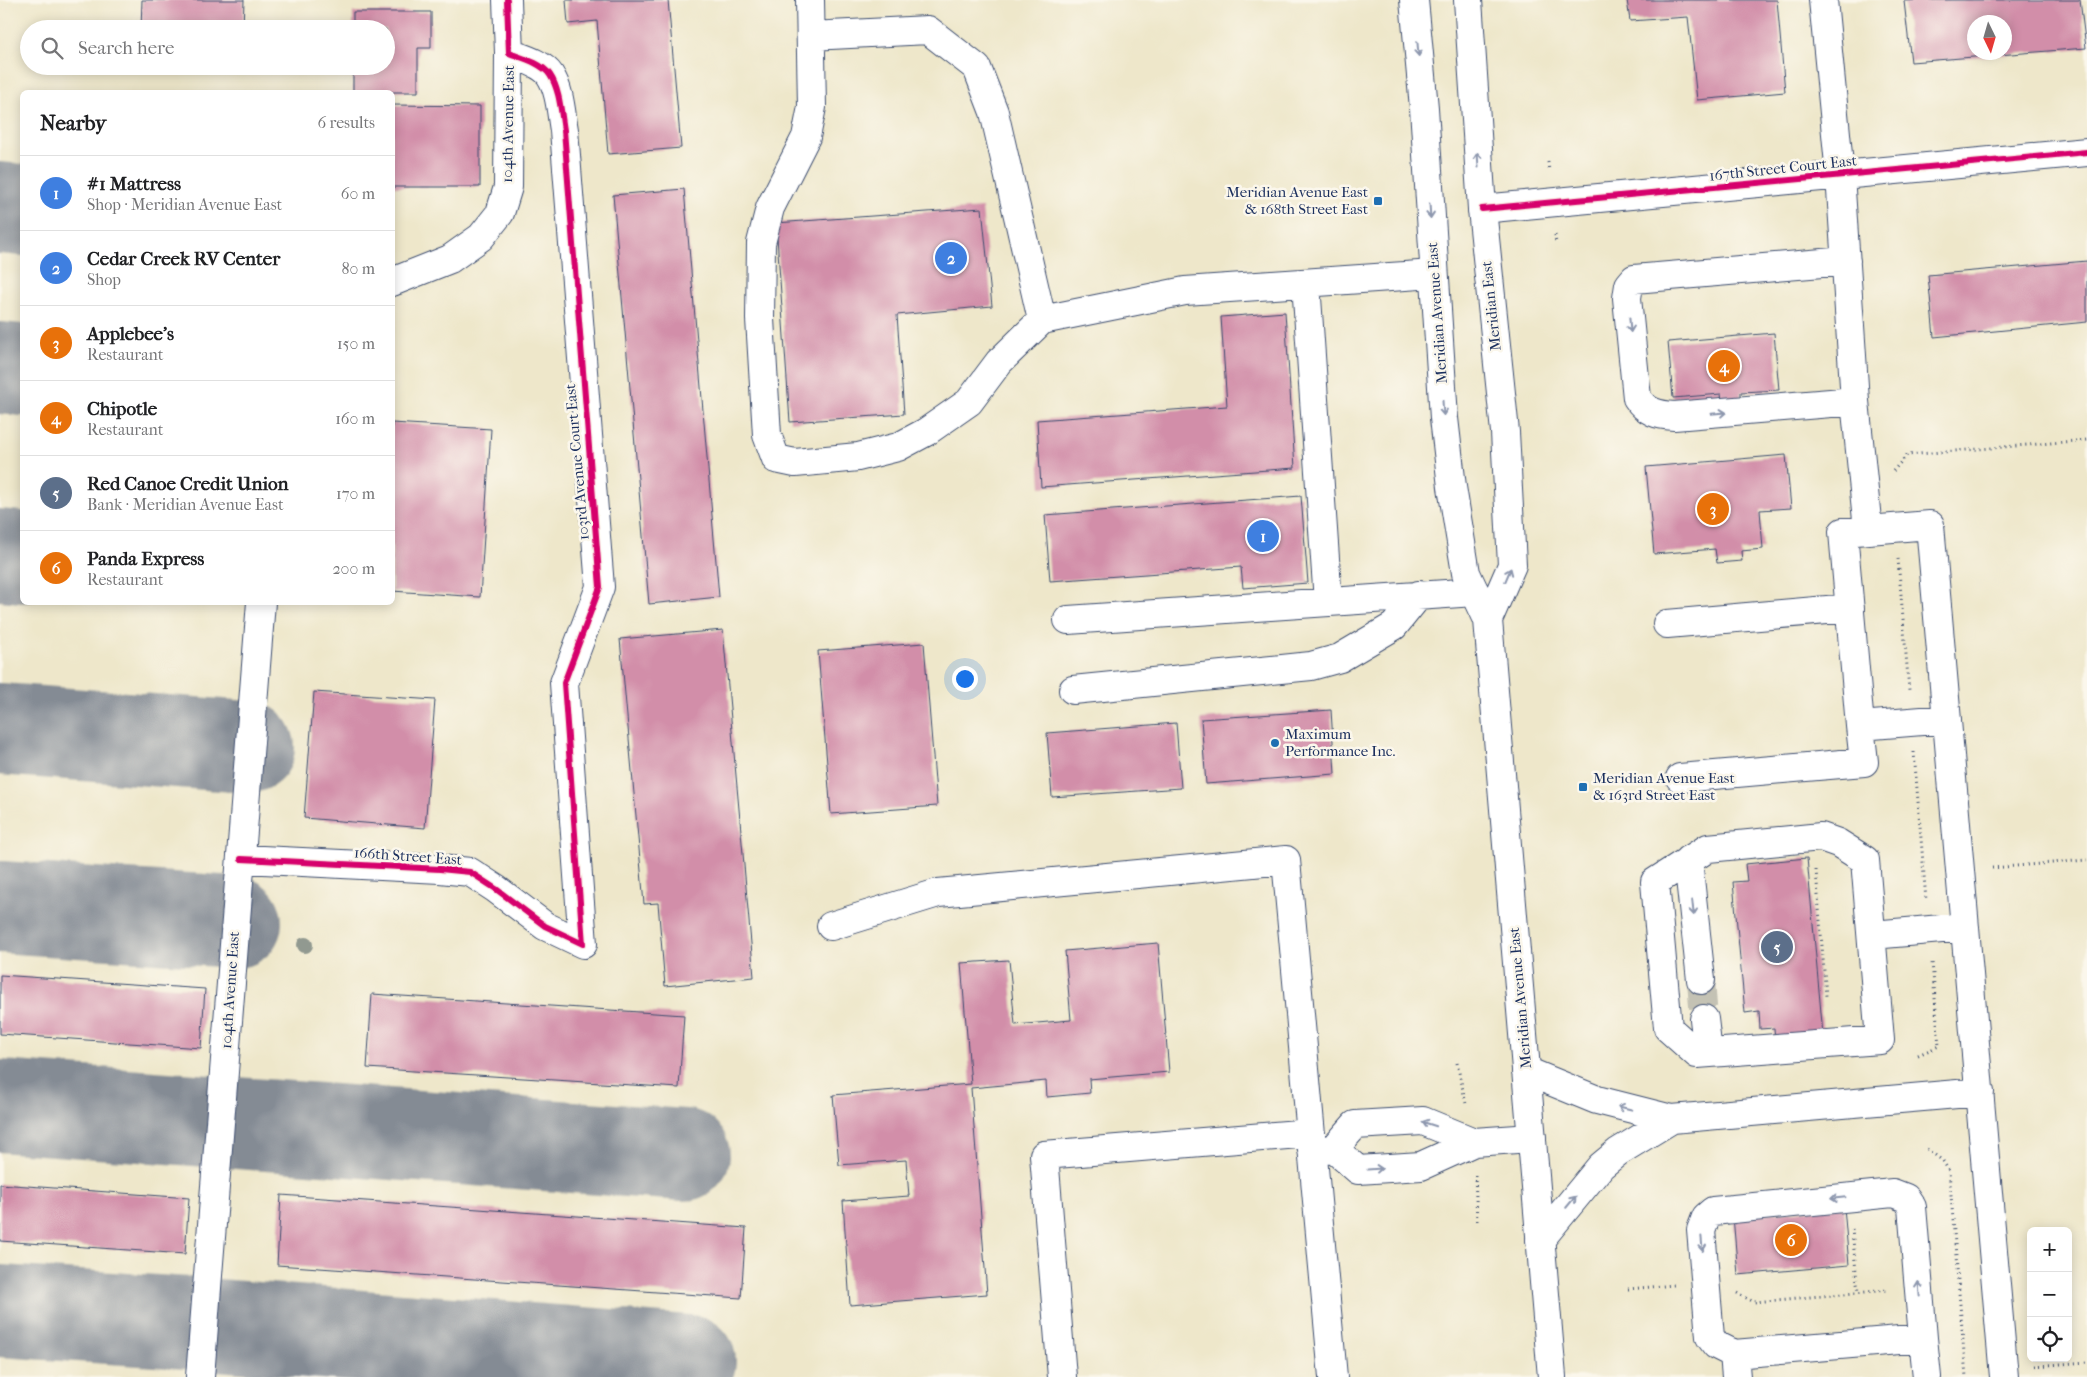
<!DOCTYPE html>
<html lang="en">
<head>
<meta charset="utf-8">
<style>
	:root { --surface:#fff; --page:#f6f6f6; --text:#202124; --muted:#757577; --line:#e0e0e0; --accent:#2563eb }
	body { margin:0; font-family:"IM FELL French Canon",serif; background:var(--page); color:var(--text) }
	.controls { position:absolute; right:15px; bottom:15px; display:grid; overflow:hidden; border-radius:8px; box-shadow:0 2px 12px #0003 }
	.controls button { width:45px; height:45px; display:grid; place-items:center; padding:0; border:0; border-bottom:1px solid var(--line); background:var(--surface); color:var(--text); font:25px sans-serif }
	.compass { position:absolute; left:1967px; top:15px; width:45px; height:45px; border-radius:50%; background:var(--surface); box-shadow:0 2px 12px #0003; rotate:175deg }
	.you { position:absolute; left:964px; top:678px; width:18px; height:18px; margin:-12px; border:4px solid #fff; border-radius:50%; background:#1a73e8; box-shadow:0 0 0 8px #1a73e833 }
	.badge { display:grid; place-items:center; width:32px; height:32px; border-radius:50%; background:var(--accent); color:#fff; font-size:16px; font-weight:700 }
	.pin { position:absolute; translate:-50% -50%; border:2px solid #fff; box-shadow:0 1px 5px #0006 }
	.list { margin:0; padding:0; list-style:none }
	h2 { display:flex; justify-content:space-between; align-items:center; height:65px; margin:0; padding:0 20px; font-size:21px }
	h2 small { font-size:16px; font-weight:400; color:var(--muted) }
	.list li { display:grid; grid-template-columns:32px 1fr auto; gap:15px; align-items:center; box-sizing:border-box; height:75px; padding:0 20px; border-top:1px solid var(--line) }
	.list b { display:block; font-size:19px; white-space:nowrap }
	.list p { margin:0; font-size:16px; white-space:nowrap; color:var(--muted) }
	.list em { font-size:16px; font-style:normal; color:var(--muted) }
	.icon { flex:none; width:28px; height:28px; fill:none; stroke:currentColor; stroke-width:2; stroke-linecap:round; stroke-linejoin:round }
	.map { position:relative; flex:none; width:2087px; height:1377px; overflow:hidden }
	.search { position:absolute; background:var(--surface); box-shadow:0 2px 12px #0003; left:20px; top:20px; width:375px; height:55px; display:flex; align-items:center; gap:12px; box-sizing:border-box; padding:0 18px; border-radius:28px; color:var(--muted); font-size:19px }
	.panel { position:absolute; background:var(--surface); box-shadow:0 2px 12px #0003; left:20px; top:90px; width:375px; height:515px; border-radius:8px }
	.map>svg:first-child { display:block }
	.lines { fill:none; stroke-linecap:round; stroke-linejoin:round }
	.taxiway { stroke:#848b94; stroke-width:92 }
	.building { fill:#d28ea9; fill-rule:evenodd }
	.minor-tunnel { stroke:#c4c2b4; stroke-width:28; stroke-dasharray:28 14; stroke-linecap:butt }
	.minor-casing { stroke:#3b4b6e; stroke-width:30 }
	.major-casing { stroke:#3b4b6e; stroke-width:30 }
	.path { stroke:#3b4b6e; stroke-width:3; stroke-dasharray:1 4; stroke-linecap:butt }
	.minor { stroke:#fff; stroke-width:28 }
	.major { stroke:#fff; stroke-width:28 }
	.cycleway-casing { stroke:#fbf7ec; stroke-width:9 }
	.cycleway { stroke:#d6006c; stroke-width:6 }
	.tree { fill:#919990 }
	.oneway { stroke:#8d97ae }
	.poi-dot { fill:#1f6fb2; stroke:#fbf7ec; stroke-width:2 }
	.labels { text-anchor:middle; stroke-width:5; stroke-linejoin:round; paint-order:stroke }
	.street-label { font-size:15px; fill:#1b2f5e; stroke:#fbf7ec }
	.poi-label { font-size:15px; fill:#1b2f5e; stroke:#fbf7ec; text-anchor:start }
</style>
</head>
<body>
<div class="map">
<svg width="2087" height="1377" viewBox="0 0 2087 1377">
	<rect width="100%" height="100%" fill="#fbf7ec"/>
	<filter id="ink" filterUnits="userSpaceOnUse"><feTurbulence type="fractalNoise" baseFrequency=".02" numOctaves="2"/><feDisplacementMap in="SourceGraphic" scale="10" xChannelSelector="R" yChannelSelector="G"/><feConvolveMatrix kernelMatrix="1 2 1 2 8 2 1 2 1" color-interpolation-filters="sRGB"/></filter>
	<filter id="wash" filterUnits="userSpaceOnUse"><feTurbulence type="fractalNoise" baseFrequency=".0096" numOctaves="4" result="noise"/><feDisplacementMap in="SourceGraphic" scale="20" xChannelSelector="R" yChannelSelector="G"/><feGaussianBlur stdDeviation="1.12" result="paint"/><feColorMatrix in="noise" values="0 0 0 0 0 0 0 0 0 0 0 0 0 0 0 0 0 1.4 0 .05"/><feComposite in="paint" operator="in"/></filter>
	<g filter="url(#wash)">
		<rect width="100%" height="100%" fill="#eee7ca"/>
		<g class="lines">
			<path class="taxiway" d="M0,208L22,210
				M0,368L22,370
				M0,555L22,557
				M0,729L249,747
				M0,907L236,922
				M0,1106L684,1155
				M0,1311L204,1324L690,1361"/>
		</g>
		<g id="blocks">
			<path class="building" d="M142,0H244L243,29H141Z
				M566,0H668L681,148L608,154L597,21L568,24Z
				M1627,0H1777L1785,92L1697,100L1688,17L1630,21Z
				M1921,0H2080L2086,48L1911,62L1904,1ZM1974,22H2004V52H1974Z
				M353,12H431V48H418V92H353V66H386V29H353Z
				M392,105L480,106V187H392Z
				M684,189L719,597L649,604L613,195Z
				M982,208L992,306L897,315L904,414L790,422L776,223Z
				M2087,261V322L1934,337L1928,275Z
				M1285,312L1295,468L1041,487L1037,420L1227,406L1221,317Z
				M1774,333L1779,390L1741,392V399L1722,401L1721,394L1673,398L1668,342Z
				M392,423L491,429L480,597L392,591Z
				M1786,455L1791,508L1760,510L1763,549L1741,551L1742,561L1717,563L1715,549L1654,554L1646,467Z
				M1301,496L1308,583L1243,588L1241,567L1050,581L1045,515Z
				M723,630L754,977L665,986L658,903L644,904L620,639Z
				M924,643L937,806L831,814L818,651Z
				M314,692L435,700L425,828L304,818Z
				M1331,710L1335,774L1206,784L1201,719Z
				M1176,723L1181,788L1052,797L1047,733Z
				M1807,858L1823,1035L1775,1040L1774,1028L1760,1029L1759,1011L1745,1013L1733,882L1747,881L1745,864Z
				M1158,943L1169,1072L1089,1079L1090,1093L1047,1097L1046,1081L971,1088L987,1294L850,1305L843,1201L909,1196L906,1160L839,1165L833,1095L971,1084L961,963L1009,960L1015,1025L1071,1020L1065,951Z
				M0,975L205,989L201,1048L0,1034Z
				M372,994L684,1015L679,1088L367,1068Z
				M0,1184L189,1198L185,1254L0,1241Z
				M281,1195L746,1228L741,1298L277,1265Z
				M1844,1207L1849,1265L1738,1275L1733,1216Z"/>
		</g>
	</g>
	<g filter="url(#ink)">
		<use href="#blocks" fill-opacity="0" stroke="#3b4b6e" stroke-width="1"/>
		<g class="lines">
			<path class="minor-tunnel" d="M1701,980L1704,1019"/>
			<defs>
				<path id="minor" d="M810,0L812,107L806,137L770,208L761,243L760,319L767,435L776,459L795,463L858,457L898,447L926,432L969,402L999,362L1042,320L1185,291L1434,274
					M1823,0L1840,175L1855,401L1868,530
					M811,36L928,30L977,68L994,112L1042,320
					M1482,209L2087,152
					M1846,261L1634,279L1629,285L1627,298L1637,398C1646,412 1658,415 1674,416L1855,401
					M392,282L450,259L481,237L500,213L508,187L509,53
					M1306,283L1328,602
					M1068,620L1475,592
					M1667,624L1850,608
					M1073,690L1311,666L1340,658L1394,626L1419,595
					M1947,719L1860,726L1843,532L1930,525C1955,809 1980,1093 2004,1377
					M1680,778L1864,762L1860,726
					M1821,837L1838,843L1865,860L1880,1040L1697,1054L1668,1028L1655,882L1708,848Z
					M241,859L440,869L470,872L496,889L545,926L583,944L564,683L600,587L564,130C561,113 560,90 550,75C542,63 522,58 509,53L507,0
					M1688,860L1701,980
					M831,926L938,893L1286,860L1333,1377
					M1872,935L1965,927
					M1704,1019L1708,1053
					M1526,1071L1597,1100L1672,1119L1980,1092
					M1334,1149L1355,1125L1423,1121L1474,1142
					M1312,1150L1334,1149L1358,1170L1421,1166L1474,1142L1532,1138
					M1540,1240L1601,1166L1618,1152L1672,1119
					M1734,1354L1716,1345L1710,1337L1701,1230L1706,1217L1713,1211L1893,1193L1906,1198L1912,1207L1923,1338
					M200,1377L261,602
					M1062,1377L1044,1155L1311,1133
					M1736,1377L1734,1354L1923,1338L1927,1377"/>
				<path id="major" d="M1414,0L1424,108L1444,418L1452,487L1466,573L1488,620L1552,1377
					M1468,0L1482,209L1505,432L1512,565L1488,620"/>
			</defs>
			<use href="#minor" class="minor-casing"/>
			<use href="#major" class="major-casing"/>
			<path class="path" d="M1548,162L1549,171
				M1555,235L1556,244
				M1893,471L1907,455L2087,440
				M1898,559L1909,690
				M1914,752L1926,900
				M1992,868L2087,860
				M1816,870L1826,996
				M1918,1055L1939,1046L1932,962
				M1457,1063L1466,1104
				M1927,1149L1943,1161L1949,1171L1966,1377
				M1475,1175L1477,1221
				M1852,1229L1858,1293
				M1628,1289L1674,1285
				M1737,1293L1754,1302L1888,1290
				M2035,1366L2087,1362"/>
			<use href="#minor" class="minor"/>
			<use href="#major" class="major"/>
			<defs>
				<path id="cycleway" d="M1482,209L2087,152
					M241,859L440,869L470,872L496,889L545,926L583,944L564,683L600,587L564,130C561,113 560,90 550,75C542,63 522,58 509,53L507,0"/>
			</defs>
			<use href="#cycleway" class="cycleway-casing"/>
			<use href="#cycleway" class="cycleway"/>
		</g>
		<circle class="tree" cx="305" cy="945" r="8"/>
		<defs><path id="oneway-shaft" d="M-6 0H5M1.5-3L5.5 0L1.5 3" fill="none" stroke-width="1.6" stroke-linecap="round" stroke-linejoin="round" transform="scale(1.25)"/></defs>
		<g class="oneway">
			<use href="#oneway-shaft" transform="translate(1418 49) rotate(85)"/>
			<use href="#oneway-shaft" transform="translate(1478 160) rotate(-94)"/>
			<use href="#oneway-shaft" transform="translate(1430 211) rotate(86)"/>
			<use href="#oneway-shaft" transform="translate(1630 325) rotate(85)"/>
			<use href="#oneway-shaft" transform="translate(1443 408) rotate(86)"/>
			<use href="#oneway-shaft" transform="translate(1719 413) rotate(-5)"/>
			<use href="#oneway-shaft" transform="translate(1508 575) rotate(-67)"/>
			<use href="#oneway-shaft" transform="translate(1693 908) rotate(84)"/>
			<use href="#oneway-shaft" transform="translate(1625 1108) rotate(-167)"/>
			<use href="#oneway-shaft" transform="translate(1429 1124) rotate(-162)"/>
			<use href="#oneway-shaft" transform="translate(1375 1169) rotate(-4)"/>
			<use href="#oneway-shaft" transform="translate(1838 1198) rotate(174)"/>
			<use href="#oneway-shaft" transform="translate(1571 1202) rotate(-50)"/>
			<use href="#oneway-shaft" transform="translate(1702 1244) rotate(85)"/>
			<use href="#oneway-shaft" transform="translate(1919 1289) rotate(-95)"/>
		</g>
	</g>
	<g class="poi-dot">
		<rect x="1373" y="196" width="10" height="10" rx="2.5"/>
		<circle cx="1275" cy="743" r="5"/>
		<rect x="1578" y="782" width="10" height="10" rx="2.5"/>
	</g>
	<g class="labels">
		<g class="street-label">
			<text transform="translate(508 124) rotate(-89)" y="5">104th Avenue East</text>
			<text transform="translate(1783 168) rotate(-6)" y="5">167th Street Court East</text>
			<text transform="translate(1491 306) rotate(-96)" y="5">Meridian East</text>
			<text transform="translate(1437 313) rotate(-94)" y="5">Meridian Avenue East</text>
			<text transform="translate(577 462) rotate(-95)" y="5">103rd Avenue Court East</text>
			<text transform="translate(408 856) rotate(4)" y="5">166th Street East</text>
			<text transform="translate(230 990) rotate(-86)" y="5">104th Avenue East</text>
			<text transform="translate(1520 998) rotate(-95)" y="5">Meridian Avenue East</text>
		</g>
		<g class="poi-label">
			<text x="1368" y="197" text-anchor="end">Meridian Avenue East<tspan x="1368" dy="17">&amp; 168th Street East</tspan></text>
			<text x="1285" y="739">Maximum<tspan x="1285" dy="17">Performance Inc.</tspan></text>
			<text x="1593" y="783">Meridian Avenue East<tspan x="1593" dy="17">&amp; 163rd Street East</tspan></text>
		</g>
	</g>
</svg>
<div class="controls">
<button>+</button>
<button>−</button>
<button><svg class="icon" aria-label="locate" viewBox="0 0 24 24"><circle cx="12" cy="12" r="6"/><path d="M12 2v4M12 18v4M2 12h4M18 12h4"/></svg></button>
</div>
<svg class="compass" viewBox="-18 -18 36 36"><path d="M0-13l5 13h-10z" fill="#e53935"/><path d="M0 13l5-13h-10z" fill="#757577"/></svg>
<div class="you"></div>
<div class="pin badge" style="left:1263px;top:536px;background:#3f7fe0">1</div>
<div class="pin badge" style="left:951px;top:258px;background:#3f7fe0">2</div>
<div class="pin badge" style="left:1713px;top:509px;background:#e8710a">3</div>
<div class="pin badge" style="left:1724px;top:366px;background:#e8710a">4</div>
<div class="pin badge" style="left:1777px;top:947px;background:#5c6f8a">5</div>
<div class="pin badge" style="left:1791px;top:1240px;background:#e8710a">6</div>
<div class="search"><svg class="icon" aria-label="search" viewBox="0 0 24 24"><circle cx="10" cy="10" r="6"/><path d="M15 15l6 6"/></svg>Search here</div>
<section class="panel">
<h2>Nearby<small>6 results</small></h2>
<ul class="list">
<li><span class="badge" style="background:#3f7fe0">1</span><div><b>#1 Mattress</b><p>Shop · Meridian Avenue East</p></div><em>60 m</em></li>
<li><span class="badge" style="background:#3f7fe0">2</span><div><b>Cedar Creek RV Center</b><p>Shop</p></div><em>80 m</em></li>
<li><span class="badge" style="background:#e8710a">3</span><div><b>Applebee's</b><p>Restaurant</p></div><em>150 m</em></li>
<li><span class="badge" style="background:#e8710a">4</span><div><b>Chipotle</b><p>Restaurant</p></div><em>160 m</em></li>
<li><span class="badge" style="background:#5c6f8a">5</span><div><b>Red Canoe Credit Union</b><p>Bank · Meridian Avenue East</p></div><em>170 m</em></li>
<li><span class="badge" style="background:#e8710a">6</span><div><b>Panda Express</b><p>Restaurant</p></div><em>200 m</em></li>
</ul>
</section>
</div>
</body>
</html>
